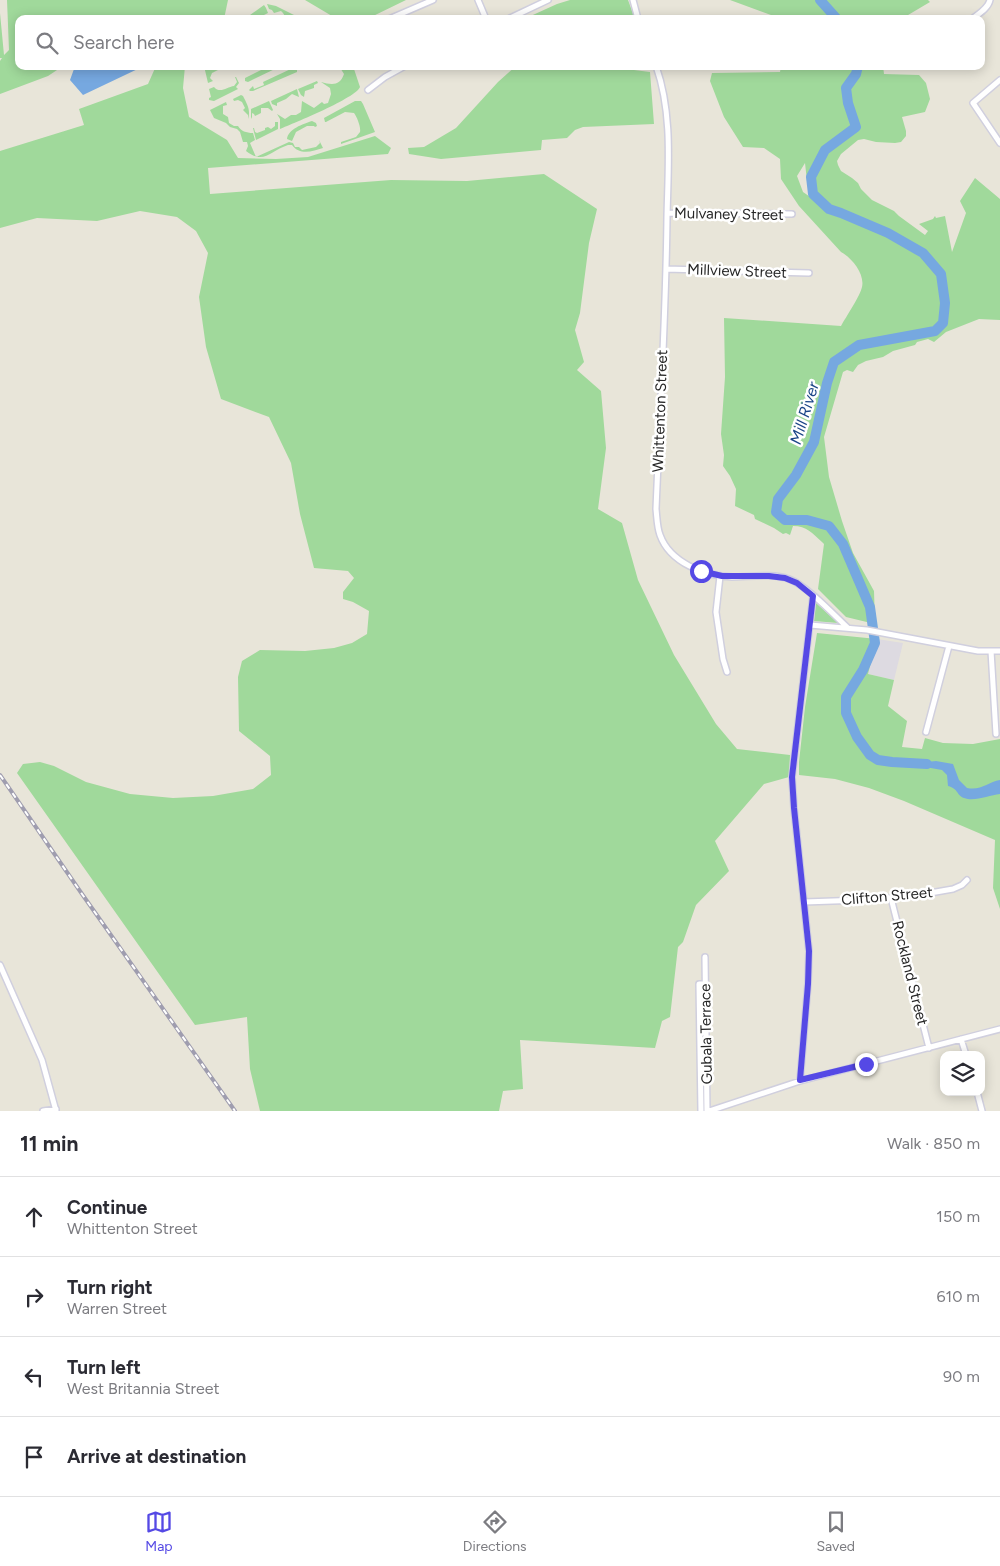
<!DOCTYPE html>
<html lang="en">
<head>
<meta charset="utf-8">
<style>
	:root { --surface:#fff; --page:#f2f2f3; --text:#2b2b33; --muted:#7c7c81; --line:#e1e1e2; --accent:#5549e5 }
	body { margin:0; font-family:Figtree,sans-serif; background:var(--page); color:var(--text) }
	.controls { position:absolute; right:15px; bottom:15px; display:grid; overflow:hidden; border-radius:10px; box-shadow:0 2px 12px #0003 }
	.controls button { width:45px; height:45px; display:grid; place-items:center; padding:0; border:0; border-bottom:1px solid var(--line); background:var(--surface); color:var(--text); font:25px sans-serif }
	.stop { position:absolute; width:15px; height:15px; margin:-11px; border:4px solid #5549e5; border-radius:50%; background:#fff }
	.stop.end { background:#5549e5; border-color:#fff; box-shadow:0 1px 5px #0008 }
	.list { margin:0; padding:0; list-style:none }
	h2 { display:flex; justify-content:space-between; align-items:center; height:65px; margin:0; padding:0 20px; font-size:21px }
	h2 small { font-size:16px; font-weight:400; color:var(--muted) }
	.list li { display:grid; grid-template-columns:32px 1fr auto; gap:15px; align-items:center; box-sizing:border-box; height:80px; padding:0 20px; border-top:1px solid var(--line) }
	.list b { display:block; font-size:19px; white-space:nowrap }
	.list p { margin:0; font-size:16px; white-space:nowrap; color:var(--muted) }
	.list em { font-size:16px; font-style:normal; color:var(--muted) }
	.icon { flex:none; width:28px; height:28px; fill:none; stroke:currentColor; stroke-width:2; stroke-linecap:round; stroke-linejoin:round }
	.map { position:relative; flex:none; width:1000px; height:1111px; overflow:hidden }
	.search { position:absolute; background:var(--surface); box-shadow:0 2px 12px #0003; left:15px; right:15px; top:15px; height:55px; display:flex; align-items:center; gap:12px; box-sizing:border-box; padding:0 18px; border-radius:10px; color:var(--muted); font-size:19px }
	.sheet { height:385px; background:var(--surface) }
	nav { display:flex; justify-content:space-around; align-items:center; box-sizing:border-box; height:70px; border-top:1px solid var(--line); background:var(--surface); font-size:14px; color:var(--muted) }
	nav a { display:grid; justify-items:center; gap:2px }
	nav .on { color:var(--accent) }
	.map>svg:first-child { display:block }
	.industrial { fill:#dddae1 }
	.green { fill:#a0d99b; fill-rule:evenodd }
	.water { fill:#76a8e0 }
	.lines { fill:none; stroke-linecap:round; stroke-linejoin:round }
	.river { stroke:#76a8e0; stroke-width:10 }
	.minor-casing { stroke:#d0cfde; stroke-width:8 }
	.minor { stroke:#fff; stroke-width:5 }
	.rail-casing { stroke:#9f9daf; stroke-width:4 }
	.rail { stroke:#fff; stroke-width:2; stroke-dasharray:5.5; stroke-linecap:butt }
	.route { stroke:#5549e5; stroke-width:6 }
	.labels { text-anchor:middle; stroke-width:5; stroke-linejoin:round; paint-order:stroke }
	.street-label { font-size:15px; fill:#272727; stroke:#fff }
	.water-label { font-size:16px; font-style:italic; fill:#1b4587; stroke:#fff }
</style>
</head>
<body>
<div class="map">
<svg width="1000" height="1111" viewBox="0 0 1000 1111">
	<rect width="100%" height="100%" fill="#e8e5d9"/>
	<path class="industrial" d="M877,639L903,643L894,680L868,674Z"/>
	<path class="green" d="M7,0H228L224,19H19V66H63L48,76L0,94V61L2,58H0V13L4,55L9,50Z
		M305,0H406L367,19H337Z
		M570,0H628L635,19H524L557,4Z
		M730,0H928L930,2L903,18V19H782Z
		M267,4L276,6L298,17L296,19L286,18L283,13L281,11L274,13L272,10L269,9Z
		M264,5L266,8L268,13L264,15V19H254L250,15Z
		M156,66H185L183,88L189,117L227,140L238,158L276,159L308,157L375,136L391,148L388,154L208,168L210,194L391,180L467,181L544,174L597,209L589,243L580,313L575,330L584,362L577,370L601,391L606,448L598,509L622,523L638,580L674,655L716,724L737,749L790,755L789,777L764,784L715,841L729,871L696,905L683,942L678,947L670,1017L662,1021L655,1048L520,1040L523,1089L503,1091L499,1111H260L250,1069L247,1017L195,1025L17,773L23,764L40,762L54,766L86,782L130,794L173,798L213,796L253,789L271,775L270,756L239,731L238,677L242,661L260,650L305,651L334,648L352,643L367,634L369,611L353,602L343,599V592L354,578L348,571L314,568L300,514L291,463L269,417L221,399L206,347L199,297L208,253L196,231L177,217L140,211L97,221L37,218L0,228V151L84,125L79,109L148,84Z
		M204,66H226L212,73L210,78L213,81L208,83Z
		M269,66H281L248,82L245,81V78Z
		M339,66H353L360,87C356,98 294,123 280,129V119L277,114L285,119L291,115H296L301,112L302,101L314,108L322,102L324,104L328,103L331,94L330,88L321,82C332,85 340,86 344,74Z
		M516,66H602L650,72L654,124L583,127L575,130L567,138L542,140L541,150L441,159L409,154L408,148L424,147L456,128L498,82Z
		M781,66H883L884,74L919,75L926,83L930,99L925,112L902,117L906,131V136L901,142L895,143L876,142L864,139L858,140L841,154L837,161L838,165L841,171L852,178L858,183L861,189L872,200L894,211L899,216L925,235L928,231L919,224L933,219L935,216L936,218L945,216L952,252L966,213L960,201L975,178L1000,199V320L979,319L946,332L934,342L928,339L917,342L915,345L893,351L883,357L866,361L858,365L853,372L847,370L843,372L824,437L829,477L842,521L853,553L874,591L875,624L846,617L818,589L824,544L822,542C812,533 807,526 793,526L790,535L786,533L783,534L774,528L755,519L754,515L735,506L736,489L730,476L723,466L724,455L721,434L725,377L724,318L841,326C846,317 860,296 862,287C865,274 852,258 841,252L799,206L781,179L780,159L764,148L743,147L724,117L710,81L712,73L780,72ZM805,163L807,181L812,188L819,203L803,192L797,176Z
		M295,67L297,70V72L253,91H250L249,90L253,86L254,89L264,85L263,82Z
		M235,77H236L239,83L236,87L238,89L214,101L209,100V98L211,97L209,89L214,87C220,94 227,87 234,86L237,82Z
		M317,81L318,83L314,85V88L305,91L304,97L301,95L298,89Z
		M297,89L299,97L292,94L286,99L277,103V106L272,104L271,101Z
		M241,95L243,96C247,104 251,110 248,119V115L243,110L245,108L242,102L238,100L234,101L233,99Z
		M269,101L273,110L272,111L268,108H261V113L255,116L254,114L252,113V117L251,119V109Z
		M355,101H361L363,104L375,132L341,144V142L356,137L360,132C361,127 357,117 354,113L345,112L326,122H325L324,118Z
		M226,102L227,105L223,106V114L228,117L229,123L234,126H238C241,131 246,133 253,133L255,140L250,143L256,157L289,142L293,143L295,147H299L302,150L316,147L320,143L319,140L323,148C313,151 300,156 292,145H288C270,151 264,165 246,151L248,146L247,142H243L240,132L237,129L230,127L226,123L214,118L210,110Z
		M312,121L316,123L317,126L315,127L314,126H307L296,132L292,141L287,139C288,129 303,124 312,121Z
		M275,122H278V129L256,140L253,128H254L255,132L257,133L265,130V128L268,127L271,129L275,126Z
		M816,603L838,623L814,621Z
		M817,633L877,639L868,674L894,680L888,706L907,721L902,747L922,749L925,738L943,743L973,744L1000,739V909L993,888L995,840L904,801L869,788L835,779L799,775V762L805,707Z"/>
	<path class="water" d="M78,66H144L83,95L70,80L74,69Z
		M936,761L953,764L959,780L967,788C981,791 988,782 1000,780V794C989,795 975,802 964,798C956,795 959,789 948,786L947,775L942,770L908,764Z"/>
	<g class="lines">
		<path class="river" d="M820,0L837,19
			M858,66L856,74L846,88L848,103L856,127L825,150L811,177L813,194L829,209L841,213L888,233L923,253L941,274L945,303L943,323L935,331L859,345L834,362L827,383L814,442L796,475L778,499L776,512L785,520H807L829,526L843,544L870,607L875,643L863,670L846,697V713L857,737L870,755L878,760L892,762L927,764"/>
		<defs>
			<path id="minor" d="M478,0L486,19
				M633,0L638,19
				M389,19L433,0
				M508,19L548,0
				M972,19C978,14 988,9 990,0
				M656,66C673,114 668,167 667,217C666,314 660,411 656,509C657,518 657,527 660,535C670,563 705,576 732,577C750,577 772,573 789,579C806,585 834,615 848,628
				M1000,80L973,103L1000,143
				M368,90L385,77L405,66
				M667,213L792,214
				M666,269L809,273
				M720,576L716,612L723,659L727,672
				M810,625L867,630L978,651H1000
				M991,651L996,734
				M926,732L949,646
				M891,898L929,1048
				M804,902L862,900L913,896L953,889L962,885L967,880
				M705,957L707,1111
				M0,965L42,1060L56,1111
				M961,1039L966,1055
				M800,1081L808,983L809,951L794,808L792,777L813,596
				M977,1092L982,1111
				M43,1111L56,1109
				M701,1111L699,984H705
				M709,1111L800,1081L1000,1029"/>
		</defs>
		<use href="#minor" class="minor-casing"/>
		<use href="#minor" class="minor"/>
		<defs>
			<path id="rail" d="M0,775L82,894L235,1111"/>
		</defs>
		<use href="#rail" class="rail-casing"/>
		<use href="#rail" class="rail"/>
	</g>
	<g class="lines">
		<path class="route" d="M701,571L722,576H769L785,578L797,583L813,596L792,777L794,808L809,951L808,984L800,1080L866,1064"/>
	</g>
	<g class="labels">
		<g class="street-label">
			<text transform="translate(729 214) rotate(1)" y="5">Mulvaney Street</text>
			<text transform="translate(737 271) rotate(2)" y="5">Millview Street</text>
			<text transform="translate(660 411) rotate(-88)" y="5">Whittenton Street</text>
			<text transform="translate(887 896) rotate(-5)" y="5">Clifton Street</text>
			<text transform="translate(910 973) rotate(76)" y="5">Rockland Street</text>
			<text transform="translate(706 1034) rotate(-91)" y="5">Gubala Terrace</text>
		</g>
		<g class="water-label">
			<text transform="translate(804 413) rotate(-73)" y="6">Mill River</text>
		</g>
	</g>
</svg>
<div class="controls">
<button><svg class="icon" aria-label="layers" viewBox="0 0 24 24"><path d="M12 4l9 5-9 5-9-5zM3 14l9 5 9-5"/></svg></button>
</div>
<div class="stop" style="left:701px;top:571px"></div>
<div class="stop end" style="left:866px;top:1064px"></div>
<div class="search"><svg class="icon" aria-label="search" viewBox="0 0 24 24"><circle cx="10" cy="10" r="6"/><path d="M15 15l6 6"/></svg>Search here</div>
</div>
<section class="sheet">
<h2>11 min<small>Walk · 850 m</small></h2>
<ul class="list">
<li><svg class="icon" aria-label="ahead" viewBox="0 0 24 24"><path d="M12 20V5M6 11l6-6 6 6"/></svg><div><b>Continue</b><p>Whittenton Street</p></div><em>150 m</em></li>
<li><svg class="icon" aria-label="right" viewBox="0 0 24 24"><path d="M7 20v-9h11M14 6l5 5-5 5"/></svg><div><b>Turn right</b><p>Warren Street</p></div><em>610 m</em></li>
<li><svg class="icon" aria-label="left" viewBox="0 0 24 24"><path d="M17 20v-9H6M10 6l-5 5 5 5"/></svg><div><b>Turn left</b><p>West Britannia Street</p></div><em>90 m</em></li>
<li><svg class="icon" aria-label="arrive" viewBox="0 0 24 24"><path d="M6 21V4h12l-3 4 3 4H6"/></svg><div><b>Arrive at destination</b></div></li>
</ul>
</section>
<nav>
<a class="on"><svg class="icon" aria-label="map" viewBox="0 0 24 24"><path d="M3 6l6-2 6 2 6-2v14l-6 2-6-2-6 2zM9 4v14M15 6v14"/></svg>Map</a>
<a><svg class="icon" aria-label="directions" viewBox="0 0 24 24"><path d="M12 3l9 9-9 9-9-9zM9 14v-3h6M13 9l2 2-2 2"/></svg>Directions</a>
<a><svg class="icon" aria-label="saved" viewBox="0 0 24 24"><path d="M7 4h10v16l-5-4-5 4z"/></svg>Saved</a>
</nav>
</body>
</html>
